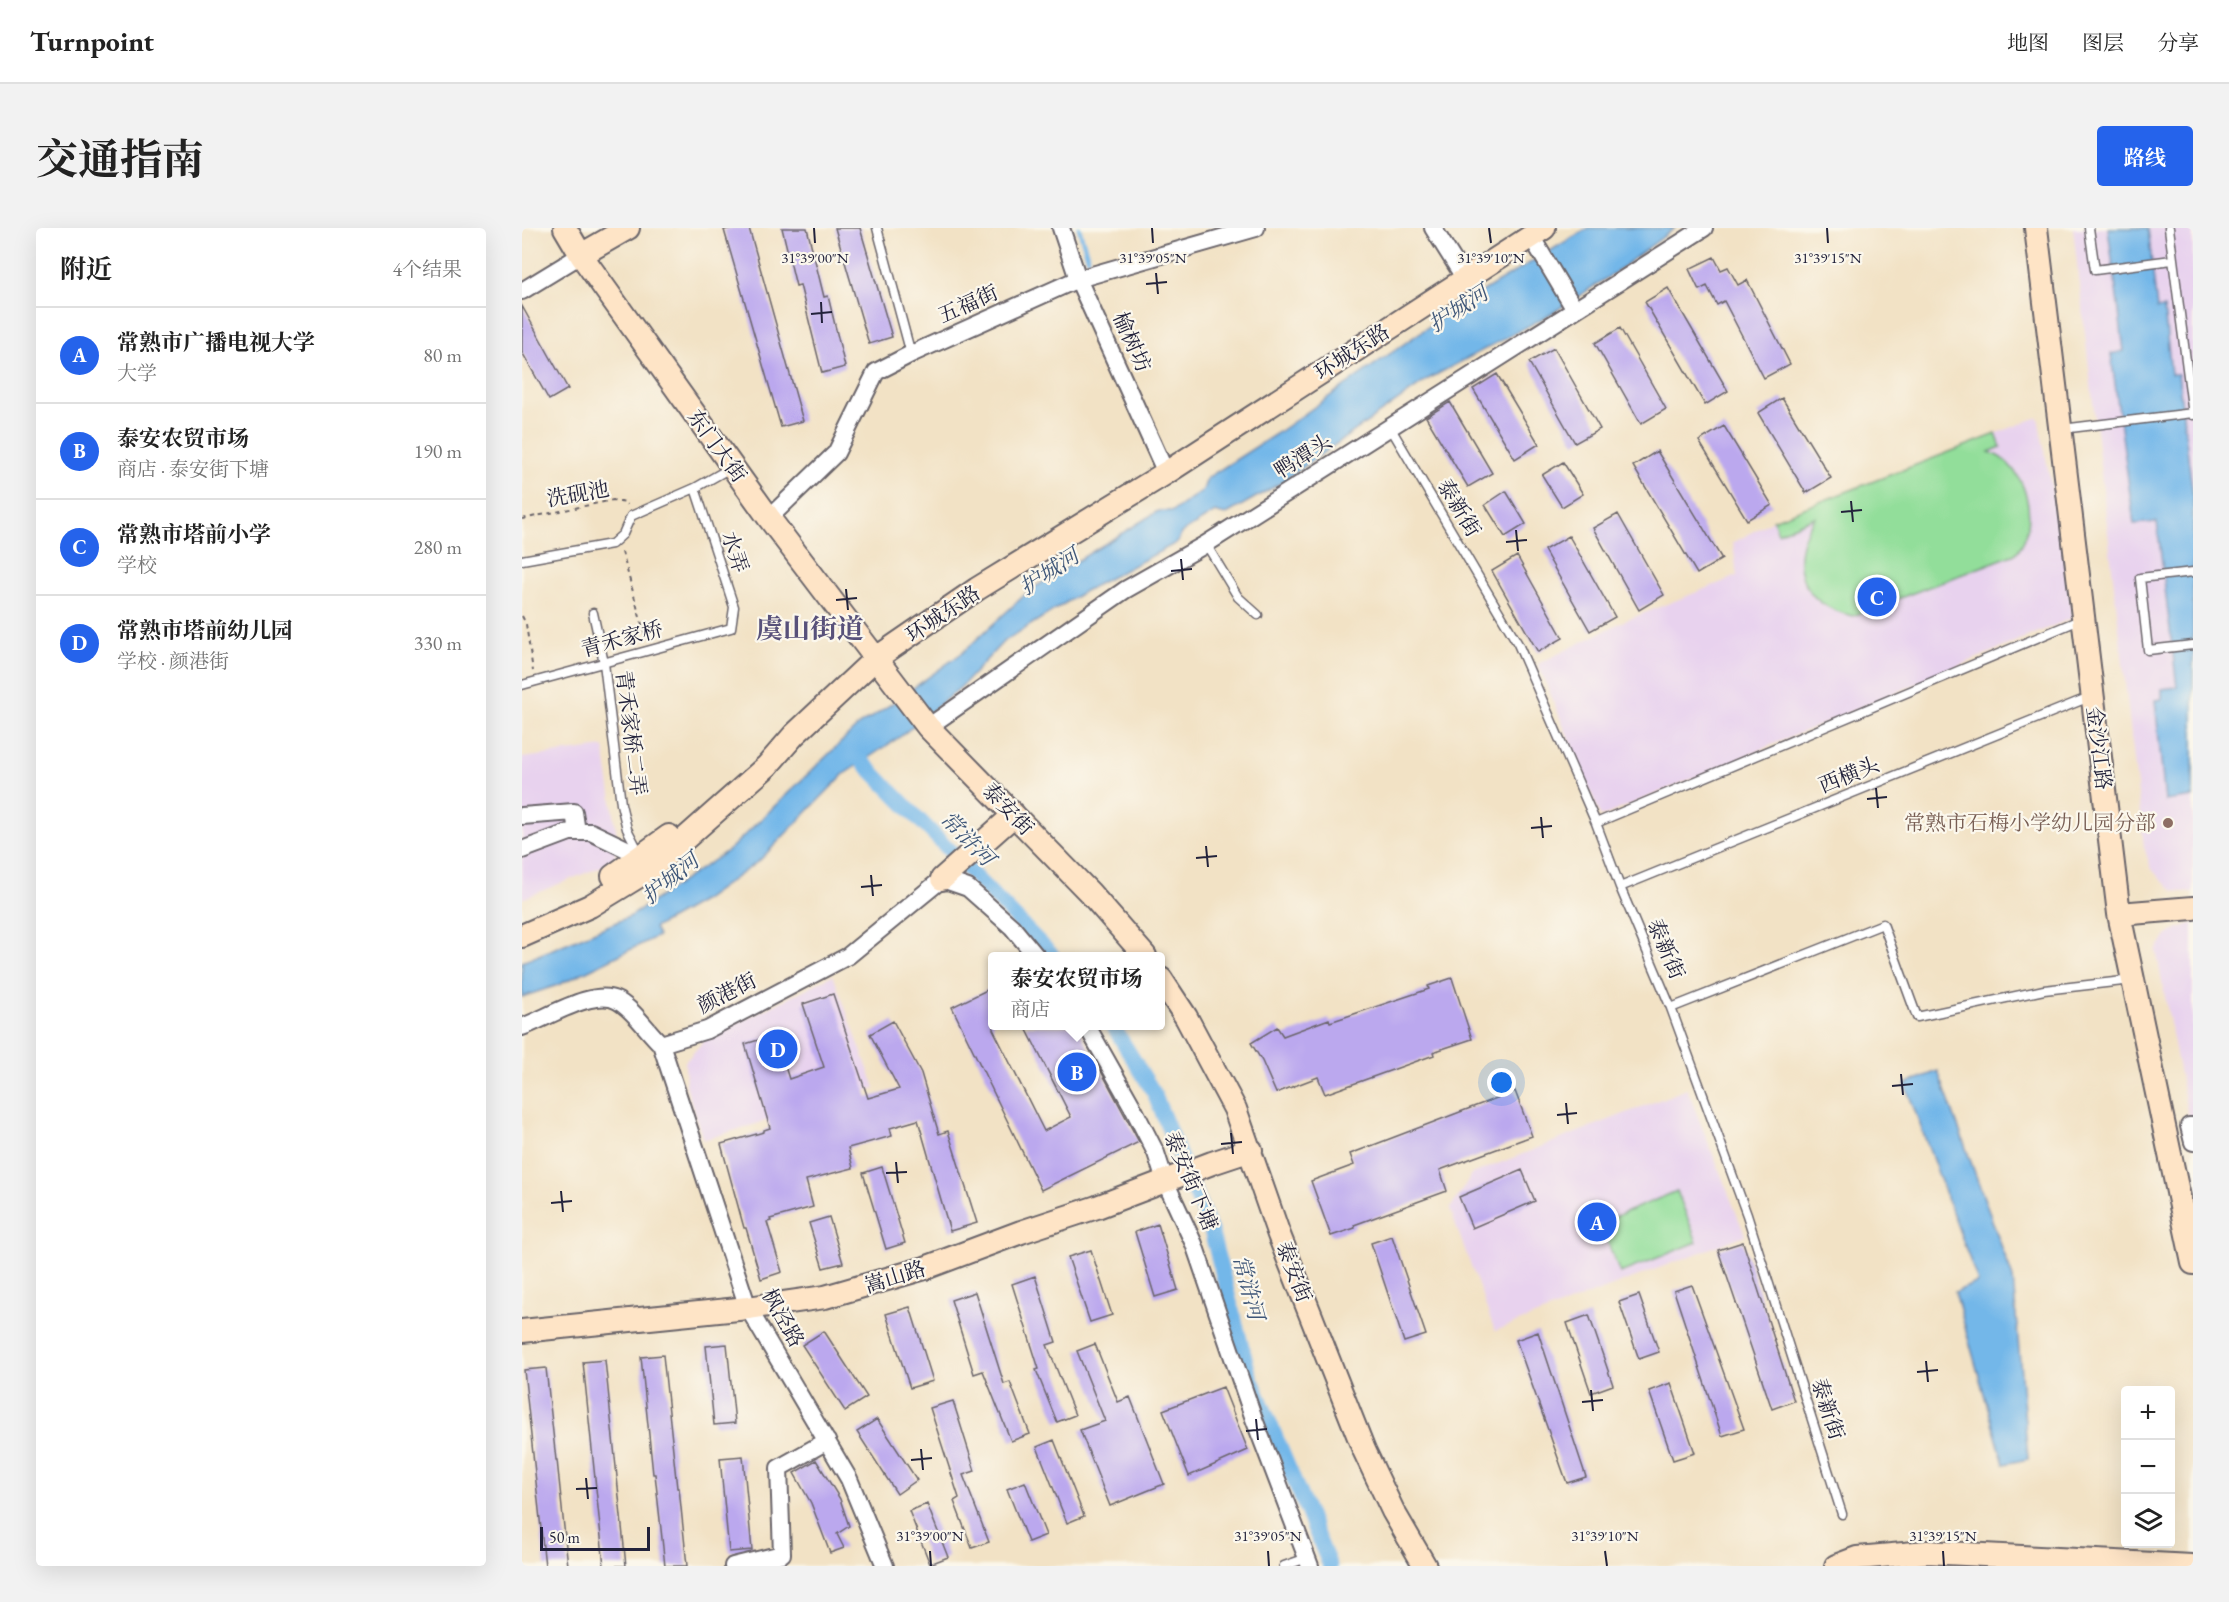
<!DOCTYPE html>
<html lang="zh">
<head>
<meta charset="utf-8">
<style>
	:root { --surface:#fff; --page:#f2f2f2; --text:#222; --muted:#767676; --line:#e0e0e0; --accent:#2563eb }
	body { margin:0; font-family:"EB Garamond","Noto Serif SC",serif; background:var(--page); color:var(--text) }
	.controls { position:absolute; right:18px; bottom:18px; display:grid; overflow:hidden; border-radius:6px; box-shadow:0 6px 24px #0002 }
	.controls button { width:54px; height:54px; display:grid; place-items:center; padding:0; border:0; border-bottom:2px solid var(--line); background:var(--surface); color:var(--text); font:30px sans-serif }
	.scale { position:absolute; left:18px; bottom:15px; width:110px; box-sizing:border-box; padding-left:6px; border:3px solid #22223b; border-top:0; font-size:16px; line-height:21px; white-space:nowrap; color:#22223b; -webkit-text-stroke:4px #fbf7ec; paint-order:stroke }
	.you { position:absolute; left:980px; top:855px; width:21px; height:21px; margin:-15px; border:4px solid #fff; border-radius:50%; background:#1a73e8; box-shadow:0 0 0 9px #1a73e833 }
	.badge { display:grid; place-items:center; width:39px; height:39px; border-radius:50%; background:var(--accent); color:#fff; font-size:20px; font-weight:700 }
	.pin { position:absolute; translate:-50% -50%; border:3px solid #fff; box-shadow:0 2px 6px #0006 }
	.popup { position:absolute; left:466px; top:724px; width:177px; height:78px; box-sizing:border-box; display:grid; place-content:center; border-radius:6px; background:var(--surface); filter:drop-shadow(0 2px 4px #0005); font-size:20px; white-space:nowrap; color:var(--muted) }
	.popup b { font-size:22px; color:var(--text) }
	.popup::after { content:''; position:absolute; left:50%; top:100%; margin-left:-12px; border:12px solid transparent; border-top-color:var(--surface) }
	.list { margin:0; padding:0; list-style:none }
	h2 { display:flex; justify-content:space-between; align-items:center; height:78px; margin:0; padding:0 24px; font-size:26px }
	h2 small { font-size:20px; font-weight:400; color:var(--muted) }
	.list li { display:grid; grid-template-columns:39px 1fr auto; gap:18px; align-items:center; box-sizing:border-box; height:96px; padding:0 24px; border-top:2px solid var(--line) }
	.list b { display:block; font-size:22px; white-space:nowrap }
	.list p { margin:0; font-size:20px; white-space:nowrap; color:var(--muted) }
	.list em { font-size:20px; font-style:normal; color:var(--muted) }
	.icon { flex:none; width:33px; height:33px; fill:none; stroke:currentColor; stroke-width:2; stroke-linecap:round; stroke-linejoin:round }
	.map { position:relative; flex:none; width:1671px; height:1338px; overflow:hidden; border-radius:6px }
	header { display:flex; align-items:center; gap:36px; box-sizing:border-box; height:84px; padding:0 30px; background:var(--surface); border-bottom:2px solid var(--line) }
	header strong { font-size:28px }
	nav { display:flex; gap:33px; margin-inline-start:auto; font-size:21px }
	.intro { display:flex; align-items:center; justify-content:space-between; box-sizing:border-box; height:144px; padding:0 36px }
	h1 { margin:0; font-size:42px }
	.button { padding:15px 27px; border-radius:6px; background:var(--accent); color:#fff; font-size:21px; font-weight:700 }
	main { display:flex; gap:36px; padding:0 36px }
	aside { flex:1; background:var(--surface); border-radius:6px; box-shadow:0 6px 24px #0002 }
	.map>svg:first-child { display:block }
	.built { fill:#e8d2ee }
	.green { fill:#92de9a; stroke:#5a806a; stroke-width:1.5 }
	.water { fill:#73b7e9; stroke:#4a6c92; stroke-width:1.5 }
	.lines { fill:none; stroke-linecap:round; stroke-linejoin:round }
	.stream { stroke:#73b7e9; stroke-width:4.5 }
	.canal { stroke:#73b7e9; stroke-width:15 }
	.building { fill:#bba8ee }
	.lane-casing { stroke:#6b656b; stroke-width:11 }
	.street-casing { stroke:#6b656b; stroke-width:20 }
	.secondary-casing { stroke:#6b656b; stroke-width:26 }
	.path { stroke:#6b656b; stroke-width:2; stroke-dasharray:4.5 4.5; stroke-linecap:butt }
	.lane { stroke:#fff; stroke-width:8 }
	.street { stroke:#fff; stroke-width:16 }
	.secondary { stroke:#fee4c6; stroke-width:22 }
	.ticks { fill:none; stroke:#22223b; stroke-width:2 }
	.education-dot { fill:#8d6e63; stroke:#fbf7ec; stroke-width:2 }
	.labels { text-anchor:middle; stroke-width:4.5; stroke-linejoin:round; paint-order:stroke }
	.street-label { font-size:21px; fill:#22223b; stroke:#fbf7ec }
	.education-label { font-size:21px; fill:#785e54; stroke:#fbf7ec; text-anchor:end }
	.water-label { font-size:22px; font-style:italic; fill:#3e5678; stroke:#fbf7ec }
	.district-label { font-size:27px; font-weight:bold; fill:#58517a; stroke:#fbf7ec }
	.ticks-label { font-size:15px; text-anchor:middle; fill:#22223b; stroke:#fbf7ec; stroke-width:4.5; stroke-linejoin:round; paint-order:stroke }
</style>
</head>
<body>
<header>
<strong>Turnpoint</strong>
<nav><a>地图</a><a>图层</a><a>分享</a></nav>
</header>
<div class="intro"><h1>交通指南</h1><a class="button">路线</a></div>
<main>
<aside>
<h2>附近<small>4个结果</small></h2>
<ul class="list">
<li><span class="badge">A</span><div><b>常熟市广播电视大学</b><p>大学</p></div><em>80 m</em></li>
<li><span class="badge">B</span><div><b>泰安农贸市场</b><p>商店 · 泰安街下塘</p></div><em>190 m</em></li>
<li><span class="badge">C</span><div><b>常熟市塔前小学</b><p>学校</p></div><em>280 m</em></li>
<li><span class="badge">D</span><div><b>常熟市塔前幼儿园</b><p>学校 · 颜港街</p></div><em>330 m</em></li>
</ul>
</aside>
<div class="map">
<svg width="1671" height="1338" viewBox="0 0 1671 1338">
	<rect width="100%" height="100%" fill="#fbf7ec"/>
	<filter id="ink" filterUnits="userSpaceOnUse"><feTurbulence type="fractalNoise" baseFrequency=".0167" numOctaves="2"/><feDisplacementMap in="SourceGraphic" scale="12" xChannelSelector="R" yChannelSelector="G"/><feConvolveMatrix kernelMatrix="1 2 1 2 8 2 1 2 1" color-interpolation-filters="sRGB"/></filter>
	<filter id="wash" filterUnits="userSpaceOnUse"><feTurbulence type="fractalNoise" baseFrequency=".008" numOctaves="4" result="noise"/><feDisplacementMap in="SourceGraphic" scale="24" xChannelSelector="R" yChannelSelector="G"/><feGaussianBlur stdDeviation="1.35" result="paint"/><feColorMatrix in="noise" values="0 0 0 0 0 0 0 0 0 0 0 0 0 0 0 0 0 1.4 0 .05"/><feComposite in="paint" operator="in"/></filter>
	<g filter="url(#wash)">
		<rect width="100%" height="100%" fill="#f2e2c5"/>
		<path class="built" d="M1551,0H1671V665L1652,663L1640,653L1629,640L1622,619Z
			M1516,189L1546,344L1550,390L1079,589L1016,436L1100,394L1215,348L1211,315L1251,292Z
			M82,519L94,601L93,633L0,671V530Z
			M1671,695V914L1634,722L1644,708L1657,700Z
			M311,747L353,860L181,912L164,857L163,834L186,808L243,782Z
			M1165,861L1223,1007L973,1103L928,981L950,946Z"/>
		<path class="green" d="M1474,206L1479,219L1467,224C1505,236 1520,298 1493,326L1331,388C1277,376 1264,333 1293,289L1256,305L1251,292Z
			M1155,963L1175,1014L1098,1045L1078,995Z"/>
		<path class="water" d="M1066,0H1153L1091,46L1029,86L908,150L757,256L703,287L693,284L659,305L656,314L561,364L481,414L439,459L379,508L322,546L238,632L182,672L132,700L136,708L36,757L0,769V734L109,688L208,621L338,496L355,486L440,425L508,362L636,283H651L681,262L685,250L754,206L936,78Z
			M1586,0H1626L1635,81L1642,80L1649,146H1656L1671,269V569L1643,573L1633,472L1640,471V461L1655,459L1635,294L1612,296L1589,126L1602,123Z
			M1416,843L1491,1050L1506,1231L1482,1236L1433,1064L1456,1054L1383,856Z"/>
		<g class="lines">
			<path class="stream" d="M557,0L566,30"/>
			<path class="canal" d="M329,522L531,728
				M591,798L632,865L689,1003L727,1145L808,1338"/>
		</g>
		<g id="blocks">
			<path class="building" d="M210,0H227L281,193L259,199L202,2Z
				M260,0H285L302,69L306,68L323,139L300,145L278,57L274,58Z
				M313,0H338L370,109L347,116Z
				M1192,29L1199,42L1206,39L1216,57L1225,52L1268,136L1242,150L1202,73L1195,77L1185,58L1177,62L1167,41Z
				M1146,60L1206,163L1183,177L1123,74Z
				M0,78L46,161L27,172L0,124Z
				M1098,100L1144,181L1119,196L1073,115Z
				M1032,120L1078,201L1053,215L1007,134Z
				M975,146L1017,216L993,231L951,161Z
				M1260,170L1309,250L1284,265L1236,185Z
				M928,174L970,245L946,259L904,189Z
				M1202,198L1250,277L1225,292L1177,213Z
				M1135,223L1200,331L1175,346L1111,238Z
				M1041,234L1061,266L1040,279L1020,247Z
				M984,263L1004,296L983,309L963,277Z
				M1096,286L1142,367L1117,382L1071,300Z
				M1047,308L1093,389L1068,403L1022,322Z
				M995,328L1041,410L1016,424L970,343Z
				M930,750L950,811L911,824L912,827L803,866L796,849L754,865L740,833L729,815L755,799L761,808L807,791L808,794L907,761L906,758Z
				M471,759V801L522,903L549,889L503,798H555L617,914L519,962L430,779Z
				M311,766L346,870L377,861L348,806L371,793L399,845L417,906L426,903L455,995L428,1003L396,892L368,900L370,908L326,920L331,940L284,952L291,979L248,991L249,993L245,994L260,1044L239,1051L224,1000H222L199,916L242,904V902L248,900L223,816L253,807L267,851L302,839L281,776Z
				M993,863L1010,908L918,942L925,963L832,997L833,1000L809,1008L789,953L832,937L828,926Z
				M360,939L383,1015L364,1021L341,945Z
				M1000,942L1013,973L950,1000L937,969Z
				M307,989L321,1035L301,1040L287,995Z
				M636,996L656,1062L633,1069L613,1004Z
				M870,1008L904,1107L882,1114L849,1015Z
				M1221,1014L1272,1173L1250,1181L1196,1022Z
				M569,1022L590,1087L568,1094L546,1029Z
				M513,1048L534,1114L525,1117L553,1187L535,1194L514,1142L517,1141L490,1056Z
				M1170,1057L1222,1201L1200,1208L1152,1063Z
				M453,1064L482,1156L488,1154L508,1206L489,1213L461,1143L452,1146L429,1072Z
				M1117,1067L1137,1124L1117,1131L1097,1074Z
				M388,1079L411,1153L388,1160L364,1086Z
				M1067,1087L1091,1157L1069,1165L1045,1095Z
				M302,1103L345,1169L323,1183L280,1117Z
				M1016,1104L1064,1249L1045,1255L994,1112Z
				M205,1116L213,1195L192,1197L184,1118Z
				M573,1116L596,1174L608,1169L642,1256L588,1278L558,1202L583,1193L555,1123Z
				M141,1127L155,1260H157L165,1338H143L133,1246H131L119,1129Z
				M83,1132L95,1249L104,1338H82L61,1134Z
				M24,1140L34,1232H35L46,1338H23L2,1142Z
				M1149,1155L1173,1225L1151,1232L1127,1163Z
				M701,1159L726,1222L667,1248L641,1182Z
				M431,1173L453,1243L441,1247L467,1314L450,1320L432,1273L437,1270L408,1180Z
				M355,1191L395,1252L375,1266L335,1204Z
				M532,1212L562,1288L545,1295L515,1219Z
				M221,1228L230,1322L207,1324L198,1230Z
				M294,1232L318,1271L327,1298L315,1306L322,1320L308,1325L289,1275L272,1245Z
				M503,1254L524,1307L506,1314L485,1261Z
				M405,1276L426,1329L408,1336L387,1283Z"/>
		</g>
	</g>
	<g filter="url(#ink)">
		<use href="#blocks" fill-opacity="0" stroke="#6b656b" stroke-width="1.5"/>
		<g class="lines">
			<defs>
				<path id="lane" d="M355,0L389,126
					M1567,0L1573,42L1650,32
					M1647,0L1671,187
					M868,199L996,416L1074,595L1098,659L1149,780L1225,987L1320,1286
					M1540,201L1671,185
					M684,316L716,369L736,387
					M0,332L90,316L101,306L109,288L173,260L210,239
					M1671,344L1618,350L1626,422L1671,417
					M71,385L82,435L99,576L105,601L117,624
					M0,457L209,400L212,379L173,260
					M1074,595L1560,391
					M1098,659L1570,468
					M1149,780L1361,696L1395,789L1522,762L1610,752
					M762,1338L785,1330"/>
				<path id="street" d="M539,0L556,51L644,245
					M911,0L943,51
					M1009,8L1053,82
					M0,63L59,27
					M247,290L314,225L354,144L389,126L556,51L734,0
					M406,499L603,362L684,316L1182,0
					M0,588L52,584L55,604
					M0,622L48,604H69L119,628L125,635
					M565,798L609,876L634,925L643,953L672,1016L732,1191L788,1338
					M0,799C24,791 72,759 96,773C113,783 125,803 139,816L185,802L326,728L420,651L446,660L490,699L514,728
					M139,816L226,1080L327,1251L363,1338
					M1671,898H1667L1671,914
					M211,1338L260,1326L257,1240L305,1213"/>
				<path id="secondary" d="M43,0L59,27L247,290L406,499L568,665L623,728
					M1514,0L1597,686L1671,1035
					M59,27L106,0
					M91,648L147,608
					M420,651L492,587
					M1597,686L1671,680
					M0,708L68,678L130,640L245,538L272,507L353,431L455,361L644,245L1022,0
					M639,751L664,789L713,881L757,1007L842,1222L871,1283L903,1338
					M0,1103L226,1080L303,1069L403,1040L499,1004L575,979L690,935L729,922
					M1314,1338L1335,1330L1405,1324L1670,1338"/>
			</defs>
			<use href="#lane" class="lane-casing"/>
			<use href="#street" class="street-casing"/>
			<use href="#secondary" class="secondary-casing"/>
			<path class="path" d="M0,291L91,272L104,274L105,277
				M100,324L124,411
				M0,388L4,396L11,443"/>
			<use href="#lane" class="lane"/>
			<use href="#street" class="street"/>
			<use href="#secondary" class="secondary"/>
		</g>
	</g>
	<path class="ticks" d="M292,0L293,15M630,0L631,15M967,0L969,15M1305,0L1306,15M634,45L636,66M624,56L645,54M299,74L300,95M289,86L310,84M1329,273L1331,294M1319,284L1340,282M994,302L996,323M984,314L1005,312M659,331L661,352M649,343L670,341M324,361L326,382M314,372L335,370M1354,560L1356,580M1345,571L1365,569M1019,589L1021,610M1009,600L1030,598M684,618L686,639M674,630L695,628M349,647L351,668M339,659L360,657M1379,846L1381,867M1370,858L1391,856M1044,875L1046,896M1035,887L1055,885M709,905L711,926M699,916L720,914M374,934L376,955M364,945L385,944M39,963L41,984M29,975L50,973M1404,1133L1406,1154M1395,1144L1416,1142M1069,1162L1071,1183M1060,1174L1081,1172M734,1191L736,1212M724,1203L745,1201M399,1221L401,1242M389,1232L410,1230M64,1250L66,1271M54,1261L75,1260M408,1323L409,1338M746,1323L747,1338M1083,1323L1085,1338M1421,1323L1422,1338"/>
	<circle class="education-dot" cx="1646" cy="595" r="6"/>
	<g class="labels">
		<g class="street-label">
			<text transform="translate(446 76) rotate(-24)" y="7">五福街</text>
			<text transform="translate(610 114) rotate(66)" y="7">榆树坊</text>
			<text transform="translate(830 124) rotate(-33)" y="7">环城东路</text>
			<text transform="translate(195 218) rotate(54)" y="7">东门大街</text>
			<text transform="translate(781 228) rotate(-32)" y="7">鸭潭头</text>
			<text transform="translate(56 266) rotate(-10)" y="7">洗砚池</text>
			<text transform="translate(937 280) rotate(59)" y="7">泰新街</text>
			<text transform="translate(213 324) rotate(72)" y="7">水弄</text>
			<text transform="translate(421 386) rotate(-34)" y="7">环城东路</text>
			<text transform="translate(100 411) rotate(-15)" y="7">青禾家桥</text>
			<text transform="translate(109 505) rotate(83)" y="7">青禾家桥二弄</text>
			<text transform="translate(1577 520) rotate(83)" y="7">金沙江路</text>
			<text transform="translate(1327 547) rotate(-22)" y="7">西横头</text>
			<text transform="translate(486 581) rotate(46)" y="7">泰安街</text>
			<text transform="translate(1144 721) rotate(67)" y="7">泰新街</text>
			<text transform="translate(205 765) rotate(-27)" y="7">颜港街</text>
			<text transform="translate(669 953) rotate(67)" y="7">泰安街下塘</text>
			<text transform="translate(772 1044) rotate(69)" y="7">泰安街</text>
			<text transform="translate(373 1049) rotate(-17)" y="7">嵩山路</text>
			<text transform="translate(261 1090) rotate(61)" y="7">枫泾路</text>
			<text transform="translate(1306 1181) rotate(72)" y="7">泰新街</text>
		</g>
		<g class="education-label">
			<text x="1634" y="602">常熟市石梅小学幼儿园分部</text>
		</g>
		<g class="water-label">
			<text transform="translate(936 80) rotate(-33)" y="8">护城河</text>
			<text transform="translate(527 343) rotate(-33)" y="8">护城河</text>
			<text transform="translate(446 610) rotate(46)" y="8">常浒河</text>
			<text transform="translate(148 650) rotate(-39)" y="8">护城河</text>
			<text transform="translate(727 1059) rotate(75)" y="8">常浒河</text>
		</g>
		<g class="district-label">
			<text x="288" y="410">虞山街道</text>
		</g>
	</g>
	<g class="ticks-label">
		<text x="293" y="35">31°39'00"N</text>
		<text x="631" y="35">31°39'05"N</text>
		<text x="969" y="35">31°39'10"N</text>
		<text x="1306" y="35">31°39'15"N</text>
		<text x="408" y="1313">31°39'00"N</text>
		<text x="746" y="1313">31°39'05"N</text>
		<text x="1083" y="1313">31°39'10"N</text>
		<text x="1421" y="1313">31°39'15"N</text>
	</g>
</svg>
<div class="controls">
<button>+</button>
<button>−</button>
<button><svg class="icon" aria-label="layers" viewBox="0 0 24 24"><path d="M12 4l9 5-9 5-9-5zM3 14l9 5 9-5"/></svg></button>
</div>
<div class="scale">50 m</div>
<div class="you"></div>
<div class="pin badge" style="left:1075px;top:994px">A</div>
<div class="pin badge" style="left:555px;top:844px">B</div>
<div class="popup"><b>泰安农贸市场</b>商店</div>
<div class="pin badge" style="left:1355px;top:369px">C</div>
<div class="pin badge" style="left:256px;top:821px">D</div>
</div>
</main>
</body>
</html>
